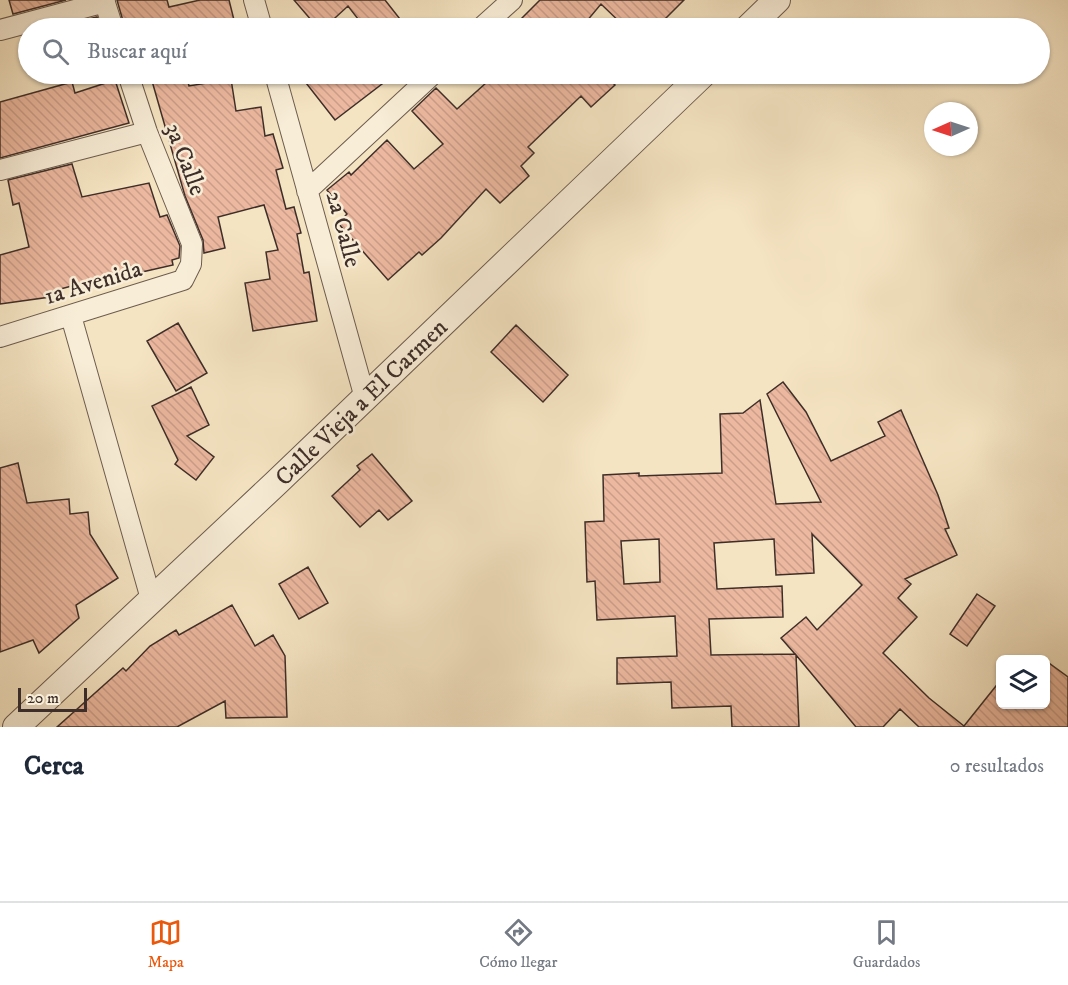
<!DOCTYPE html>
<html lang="es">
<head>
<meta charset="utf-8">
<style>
	:root { --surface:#fff; --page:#f2f2f3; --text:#1f2937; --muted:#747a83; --line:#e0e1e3; --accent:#ea580c }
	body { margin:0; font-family:"IM FELL DW Pica",serif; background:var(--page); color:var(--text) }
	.controls { position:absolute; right:18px; bottom:18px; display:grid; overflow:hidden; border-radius:9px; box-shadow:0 2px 4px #0004 }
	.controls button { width:54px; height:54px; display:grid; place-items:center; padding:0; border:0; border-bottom:2px solid var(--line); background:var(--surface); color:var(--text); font:30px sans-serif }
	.compass { position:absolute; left:924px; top:102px; width:54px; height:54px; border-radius:50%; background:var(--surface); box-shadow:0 2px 4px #0004; rotate:267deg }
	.scale { position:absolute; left:18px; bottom:15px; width:69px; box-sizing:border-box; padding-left:6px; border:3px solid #3e2e29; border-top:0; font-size:16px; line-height:21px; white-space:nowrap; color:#3e2e29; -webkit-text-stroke:4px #f8edd7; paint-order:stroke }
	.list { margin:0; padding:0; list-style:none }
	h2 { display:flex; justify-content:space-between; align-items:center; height:78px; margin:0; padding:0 24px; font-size:26px }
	h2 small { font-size:20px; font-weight:400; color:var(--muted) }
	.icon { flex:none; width:33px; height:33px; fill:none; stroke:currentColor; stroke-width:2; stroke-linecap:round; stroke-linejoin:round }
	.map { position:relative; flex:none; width:1068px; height:727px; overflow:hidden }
	.search { position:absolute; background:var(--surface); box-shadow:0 2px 4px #0004; left:18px; right:18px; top:18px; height:66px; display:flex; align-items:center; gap:15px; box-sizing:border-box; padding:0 21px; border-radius:33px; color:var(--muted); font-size:22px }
	.sheet { height:174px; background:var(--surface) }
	nav { display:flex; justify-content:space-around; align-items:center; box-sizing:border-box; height:84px; border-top:2px solid var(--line); background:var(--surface); font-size:16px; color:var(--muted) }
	nav a { display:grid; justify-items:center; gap:3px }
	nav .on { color:var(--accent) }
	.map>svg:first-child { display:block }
	.building { fill:url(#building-back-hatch); stroke:#3e2e29; stroke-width:1.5; fill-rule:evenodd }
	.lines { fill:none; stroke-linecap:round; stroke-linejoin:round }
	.minor-casing { stroke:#6c5c4f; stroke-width:22 }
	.tertiary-casing { stroke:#6c5c4f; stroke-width:28 }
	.minor { stroke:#f8edd7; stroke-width:20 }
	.tertiary { stroke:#f8edd7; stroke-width:26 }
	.labels { text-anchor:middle; stroke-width:5; stroke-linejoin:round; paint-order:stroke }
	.street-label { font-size:24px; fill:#3e2e29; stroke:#f8edd7 }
</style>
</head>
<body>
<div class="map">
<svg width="1068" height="727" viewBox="0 0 1068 727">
	<defs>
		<pattern id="building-back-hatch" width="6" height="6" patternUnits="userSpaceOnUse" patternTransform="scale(1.5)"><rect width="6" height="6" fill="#ecb89f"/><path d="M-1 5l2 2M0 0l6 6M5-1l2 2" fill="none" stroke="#cb9e89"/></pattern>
	</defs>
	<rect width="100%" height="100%" fill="#f5e4c2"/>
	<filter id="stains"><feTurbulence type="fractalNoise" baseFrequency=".00333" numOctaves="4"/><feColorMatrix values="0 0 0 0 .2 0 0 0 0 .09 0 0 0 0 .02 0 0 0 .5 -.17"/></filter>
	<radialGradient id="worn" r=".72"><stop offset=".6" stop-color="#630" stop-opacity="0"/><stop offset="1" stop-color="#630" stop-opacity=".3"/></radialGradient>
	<path class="building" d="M9,0H66L13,14Z
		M117,0H167L169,7L200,0H229L236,28H125Z
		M294,0H385L407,28H365L348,6L324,28H318Z
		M540,0H684L656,28H626L601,4L581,28H512Z
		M97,17L101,28H52Z
		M150,74H186L189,86L231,79L236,111L261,107L265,136L273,134L283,168L276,170L286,209L294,207L301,233L297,234L304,273L309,272L317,321L253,331L245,283L270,279L266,252L278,250L264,205L218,217L225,248L204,253L203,240L185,196Z
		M299,74H395L335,120Z
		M496,74H604L615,85L591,107L581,96L528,147L534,153L521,166L529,176L500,203L486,189L441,238L422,255L419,252L388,280L338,223L347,214L327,190L349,172L351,175L387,140L414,169L443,144L412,111L436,88L457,109Z
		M115,80L129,123L0,158V102L72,82L75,93Z
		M72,164L82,197L149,183L160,217L167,215L180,246L179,258L172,260L173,265L133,274L132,270L49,292L50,297L0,304V255L29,247L19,203L13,205L8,180Z
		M178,323L207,373L176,391L147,341Z
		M516,325L568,375L543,402L491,352Z
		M783,382L806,412L831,461L885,436L878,422L901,410L938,495L949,528L945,529L957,555L905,579L911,584L898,598L917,617L883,653L929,698L964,726L1000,681V705H1046V661L1068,677V727H919L900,709L883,727H856L796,655L799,727H732L731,706L672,708L671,682L617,684V658L677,656L675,616L597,620L595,581L587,582L585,522L604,521L603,475L639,473V476L722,473L720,414L743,413L760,400L776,504L821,502L767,394ZM812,534L862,585L817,630L806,617L781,638L795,654L711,655L709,619L783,617L782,586L717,589L714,543L774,539L776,575L814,573ZM659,539L660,582L624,584L621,541Z
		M191,387L209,425L187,436L214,457L196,480L175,464L178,460L152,406Z
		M372,454L412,501L388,520L379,510L360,527L332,496L360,470L357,466Z
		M18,463L27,503L69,499L70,514L88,512L90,534L118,578L76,605L79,618L39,653L33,640L0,652V468Z
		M308,567L328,603L299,619L279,584Z
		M977,594L995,606L967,646L950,634Z
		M232,605L255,646L273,635L285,656L287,717L226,718L225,701L177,727H57L123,668L126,671L150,646L176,630L179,635Z"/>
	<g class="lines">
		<defs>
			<path id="minor" d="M104,0L113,28
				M254,0L262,28
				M481,28L512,0
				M0,30L105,2
				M275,74L365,398
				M0,170L147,132
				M307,191L433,74
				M71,316L151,599
				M0,337L183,280L191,264L192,244L147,132L128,74"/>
			<path id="tertiary" d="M748,28L777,0
				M16,727L276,483L703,74"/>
		</defs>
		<use href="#minor" class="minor-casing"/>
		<use href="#tertiary" class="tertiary-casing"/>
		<use href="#minor" class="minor"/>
		<use href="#tertiary" class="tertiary"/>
	</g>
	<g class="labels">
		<g class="street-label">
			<text transform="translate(186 159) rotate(69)" y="8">3a Calle</text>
			<text transform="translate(344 229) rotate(75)" y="8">2a Calle</text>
			<text transform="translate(93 282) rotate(-17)" y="8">1a Avenida</text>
			<text transform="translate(361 402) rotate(-44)" y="8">Calle Vieja a El Carmen</text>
		</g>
	</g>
	<rect width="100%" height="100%" filter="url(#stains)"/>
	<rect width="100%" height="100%" fill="url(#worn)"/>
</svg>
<div class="controls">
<button><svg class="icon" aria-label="layers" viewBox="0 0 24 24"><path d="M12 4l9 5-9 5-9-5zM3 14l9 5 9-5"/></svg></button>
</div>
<svg class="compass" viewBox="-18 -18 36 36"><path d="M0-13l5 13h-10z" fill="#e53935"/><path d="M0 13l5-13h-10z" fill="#747a83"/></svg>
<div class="scale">20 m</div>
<div class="search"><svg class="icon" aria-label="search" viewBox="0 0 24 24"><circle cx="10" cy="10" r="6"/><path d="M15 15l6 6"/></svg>Buscar aquí</div>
</div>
<section class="sheet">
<h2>Cerca<small>0 resultados</small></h2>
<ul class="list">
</ul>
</section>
<nav>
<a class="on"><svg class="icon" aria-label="map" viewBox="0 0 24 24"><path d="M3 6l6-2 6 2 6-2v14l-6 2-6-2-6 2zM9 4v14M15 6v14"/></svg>Mapa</a>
<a><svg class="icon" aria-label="directions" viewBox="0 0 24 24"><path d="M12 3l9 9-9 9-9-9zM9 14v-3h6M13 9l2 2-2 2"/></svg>Cómo llegar</a>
<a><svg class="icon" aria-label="saved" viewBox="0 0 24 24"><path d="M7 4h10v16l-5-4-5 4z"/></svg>Guardados</a>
</nav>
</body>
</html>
